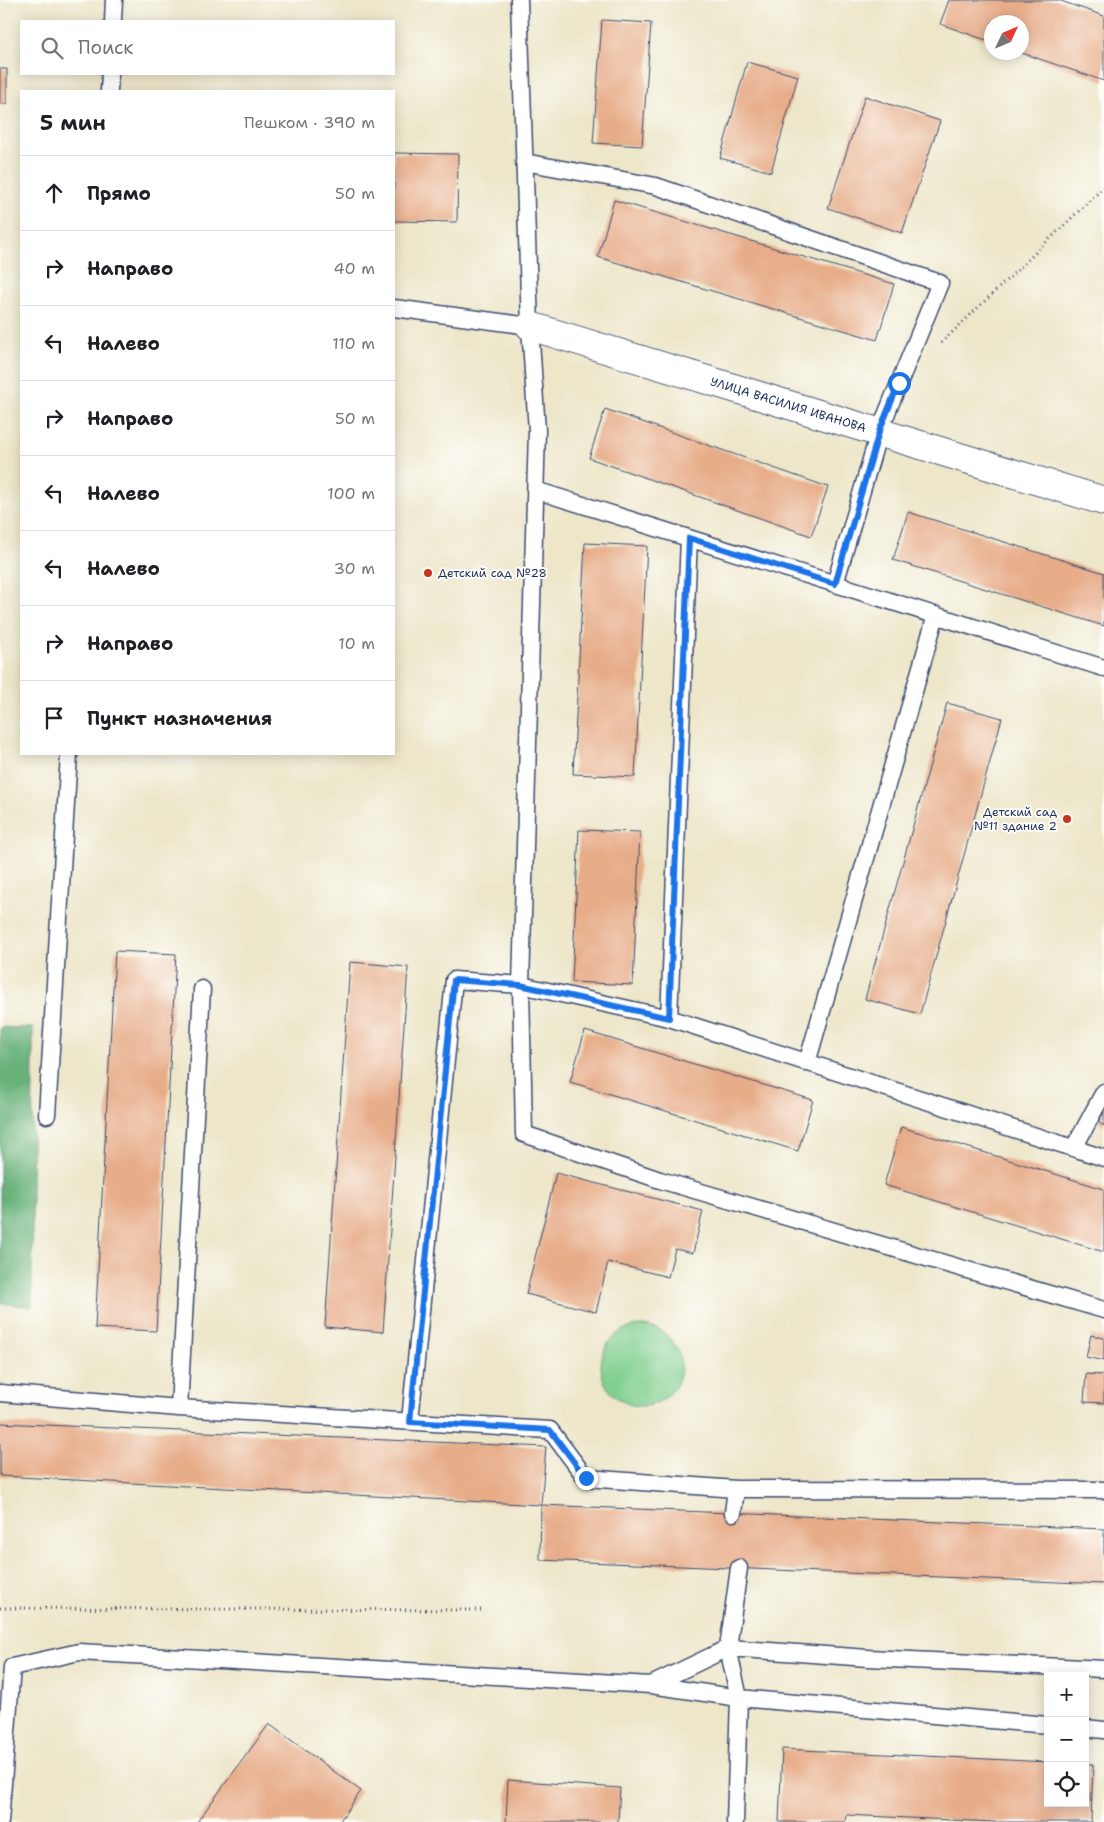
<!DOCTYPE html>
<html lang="ru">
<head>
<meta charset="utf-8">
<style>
	:root { --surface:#fff; --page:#f6f6f6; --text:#202124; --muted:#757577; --line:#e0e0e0 }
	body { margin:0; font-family:"Shantell Sans",sans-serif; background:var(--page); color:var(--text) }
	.controls { position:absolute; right:15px; bottom:15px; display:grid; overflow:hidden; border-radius:0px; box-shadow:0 2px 12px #0003 }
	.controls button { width:45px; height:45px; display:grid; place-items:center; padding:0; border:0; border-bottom:1px solid var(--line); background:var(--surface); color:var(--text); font:25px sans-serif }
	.compass { position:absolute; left:984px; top:15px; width:45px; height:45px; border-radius:50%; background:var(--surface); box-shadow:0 2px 12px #0003; rotate:46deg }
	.stop { position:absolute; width:15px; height:15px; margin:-11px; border:4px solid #1a73e8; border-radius:50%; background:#fff }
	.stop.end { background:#1a73e8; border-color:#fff; box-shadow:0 1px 5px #0008 }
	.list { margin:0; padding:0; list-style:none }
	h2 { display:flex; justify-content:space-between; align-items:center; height:65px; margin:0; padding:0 20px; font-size:21px }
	h2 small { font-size:16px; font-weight:400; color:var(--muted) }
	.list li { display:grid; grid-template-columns:32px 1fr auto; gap:15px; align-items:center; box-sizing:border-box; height:75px; padding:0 20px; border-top:1px solid var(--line) }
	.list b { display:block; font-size:19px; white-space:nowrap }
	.list em { font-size:16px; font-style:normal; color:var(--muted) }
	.icon { flex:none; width:28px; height:28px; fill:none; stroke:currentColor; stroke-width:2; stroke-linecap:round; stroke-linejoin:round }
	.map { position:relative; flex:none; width:1104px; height:1822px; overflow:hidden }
	.search { position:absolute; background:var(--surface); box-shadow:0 2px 12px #0003; left:20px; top:20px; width:375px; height:55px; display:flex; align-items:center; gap:12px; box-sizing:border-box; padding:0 18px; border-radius:0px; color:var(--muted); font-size:19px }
	.panel { position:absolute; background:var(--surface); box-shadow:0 2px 12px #0003; left:20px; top:90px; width:375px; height:665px; border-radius:0px }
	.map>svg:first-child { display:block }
	.green { fill:#82d090; stroke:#4e8077 }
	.forest { fill:#69b27a; stroke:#42706c }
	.building { fill:#e7ac88 }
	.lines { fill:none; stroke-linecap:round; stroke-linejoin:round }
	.lane-casing { stroke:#3a4a6e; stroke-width:19 }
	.street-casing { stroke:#3a4a6e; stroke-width:30 }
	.path { stroke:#3a4a6e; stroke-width:3; stroke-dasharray:1 4; stroke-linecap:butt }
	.lane { stroke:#fff; stroke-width:16 }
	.street { stroke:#fff; stroke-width:28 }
	.route { stroke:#1a73e8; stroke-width:6 }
	.poi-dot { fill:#c8321e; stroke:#fdfcf7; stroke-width:2 }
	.labels { text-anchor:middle; stroke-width:4; stroke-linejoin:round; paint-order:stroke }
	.street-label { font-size:12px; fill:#1b2f5e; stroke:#fdfcf7 }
	.poi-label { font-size:12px; fill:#1b2f5e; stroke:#fdfcf7; text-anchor:start }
</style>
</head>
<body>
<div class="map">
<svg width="1104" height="1822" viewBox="0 0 1104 1822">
	<rect width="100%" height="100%" fill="#fdfcf7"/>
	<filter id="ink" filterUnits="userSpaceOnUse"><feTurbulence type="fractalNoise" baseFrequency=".02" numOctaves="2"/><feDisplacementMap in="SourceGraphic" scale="10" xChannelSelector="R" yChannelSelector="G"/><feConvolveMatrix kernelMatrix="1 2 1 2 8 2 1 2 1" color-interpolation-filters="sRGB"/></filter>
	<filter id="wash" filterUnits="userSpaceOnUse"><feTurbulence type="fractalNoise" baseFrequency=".0096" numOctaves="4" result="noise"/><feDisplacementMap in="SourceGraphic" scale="20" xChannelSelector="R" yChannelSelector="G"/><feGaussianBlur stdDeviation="1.12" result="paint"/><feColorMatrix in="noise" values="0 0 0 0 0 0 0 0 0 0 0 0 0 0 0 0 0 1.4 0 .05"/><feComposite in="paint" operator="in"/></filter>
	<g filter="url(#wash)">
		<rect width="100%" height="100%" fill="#ede6c9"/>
		<path class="green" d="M601 1366a40 40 0 1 1 80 0a40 40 0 1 1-80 0Z"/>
		<path class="forest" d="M0,1027L33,1028L32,1307L0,1303Z"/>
		<g id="blocks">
			<path class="building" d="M949,0H1058L1104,16V81L1022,53V22H992V42L940,24Z
				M602,20L651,23L642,146L593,143Z
				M747,62L798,76L771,172L720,158Z
				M0,69H7V104H0Z
				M865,96L940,121L902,233L828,208Z
				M394,153L458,154L457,222L394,221Z
				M614,200L894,284L877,340L598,257Z
				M605,409L828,487L811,536L589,458Z
				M908,512L1104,573V626L893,560Z
				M585,543L647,546L635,777L573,774Z
				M947,703L1002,718L920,1014L865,999Z
				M579,830L640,832L633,985L572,982Z
				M115,951L176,954L156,1331L95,1328Z
				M350,962L408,967L383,1332L325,1327Z
				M585,1031L813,1100L798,1151L570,1082Z
				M1104,1112V1126L1098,1122Z
				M901,1127L1104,1189V1252L884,1185Z
				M556,1173L703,1211L693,1253L675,1249L668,1277L608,1262L596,1312L526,1294Z
				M1091,1335L1104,1338V1361L1086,1357Z
				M1086,1374L1104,1375V1403L1084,1402Z
				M0,1423L546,1447L541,1505L1104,1529V1584L540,1560L541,1505L0,1476Z
				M269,1724L361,1791L339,1822H197Z
				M782,1749L1048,1762V1803H1085V1764H1093L1091,1822H993L846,1815L845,1822H779Z
				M508,1780L620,1788L618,1822H506Z"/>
		</g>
	</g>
	<g filter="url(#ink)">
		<use href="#blocks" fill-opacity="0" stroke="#3a4a6e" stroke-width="1"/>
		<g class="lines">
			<defs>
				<path id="lane" d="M519,0L530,326L537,431L521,985L524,1134L660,1180L1104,1310
					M113,21L114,0
					M109,91L110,74
					M524,162L656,186L940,283L879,432L835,584
					M394,308L530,326
					M535,490L1104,668
					M669,1018L689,538
					M807,1063L936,615
					M47,1115L69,754
					M1074,1148L1104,1092
					M0,1393L179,1408L550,1430L586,1478L736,1489L1104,1490
					M179,1408L202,989
					M410,1421L454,980L521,985L669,1018L1104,1158
					M733,1513L736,1489
					M651,1685L739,1698L1048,1725
					M1085,1728L1104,1730
					M0,1822L12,1667L79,1652L651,1685L728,1648L868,1658L1104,1669
					M735,1822L739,1698L728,1648L739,1568"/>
				<g id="street">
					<path id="s1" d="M530,326L1104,501"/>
				</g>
			</defs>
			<use href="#lane" class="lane-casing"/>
			<use href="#street" class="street-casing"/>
			<path class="path" d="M941,343L1104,187
				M0,1608L484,1610"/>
			<use href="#lane" class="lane"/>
			<use href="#street" class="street"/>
		</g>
	</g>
	<g class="lines" filter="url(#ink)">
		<path class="route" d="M586,1478L550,1430L410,1422L454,980L520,985L669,1018L689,538L835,584L879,432L899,383"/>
	</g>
	<g class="poi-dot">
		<circle cx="428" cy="573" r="5"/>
		<circle cx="1067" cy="819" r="5"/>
	</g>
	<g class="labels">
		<g class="street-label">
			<text dy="4" stroke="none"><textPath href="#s1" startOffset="270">УЛИЦА ВАСИЛИЯ ИВАНОВА</textPath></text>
		</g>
		<g class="poi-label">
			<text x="438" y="577">Детский сад №28</text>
			<text x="1057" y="816" text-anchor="end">Детский сад<tspan x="1057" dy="14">№11 здание 2</tspan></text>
		</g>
	</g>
</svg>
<div class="controls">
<button>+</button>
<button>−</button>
<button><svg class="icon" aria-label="locate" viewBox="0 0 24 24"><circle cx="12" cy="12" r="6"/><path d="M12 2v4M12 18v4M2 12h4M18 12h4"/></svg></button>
</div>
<svg class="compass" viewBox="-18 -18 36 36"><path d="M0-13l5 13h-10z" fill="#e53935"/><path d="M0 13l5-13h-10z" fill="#757577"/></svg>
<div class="stop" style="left:899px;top:383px"></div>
<div class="stop end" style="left:586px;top:1478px"></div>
<div class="search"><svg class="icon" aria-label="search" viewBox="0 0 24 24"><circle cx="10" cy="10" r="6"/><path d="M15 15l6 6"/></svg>Поиск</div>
<section class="panel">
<h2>5 мин<small>Пешком · 390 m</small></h2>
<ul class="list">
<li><svg class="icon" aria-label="ahead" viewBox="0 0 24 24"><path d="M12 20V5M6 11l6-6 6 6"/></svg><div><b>Прямо</b></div><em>50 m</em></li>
<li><svg class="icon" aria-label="right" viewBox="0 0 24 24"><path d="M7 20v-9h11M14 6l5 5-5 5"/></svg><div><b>Направо</b></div><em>40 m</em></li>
<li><svg class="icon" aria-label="left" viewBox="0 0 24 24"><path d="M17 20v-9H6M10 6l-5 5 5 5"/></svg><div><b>Налево</b></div><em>110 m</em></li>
<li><svg class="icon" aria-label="right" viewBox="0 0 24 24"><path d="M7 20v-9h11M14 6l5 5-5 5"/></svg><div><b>Направо</b></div><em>50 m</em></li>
<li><svg class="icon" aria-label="left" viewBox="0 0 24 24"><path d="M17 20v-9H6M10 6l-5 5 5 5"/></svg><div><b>Налево</b></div><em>100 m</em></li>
<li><svg class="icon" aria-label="left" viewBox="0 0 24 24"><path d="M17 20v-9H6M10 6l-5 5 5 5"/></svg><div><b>Налево</b></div><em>30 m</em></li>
<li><svg class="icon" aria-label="right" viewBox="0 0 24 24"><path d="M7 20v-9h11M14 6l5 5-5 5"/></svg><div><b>Направо</b></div><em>10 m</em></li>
<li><svg class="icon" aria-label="arrive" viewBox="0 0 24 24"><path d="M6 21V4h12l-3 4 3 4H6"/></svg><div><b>Пункт назначения</b></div></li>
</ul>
</section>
</div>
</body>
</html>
